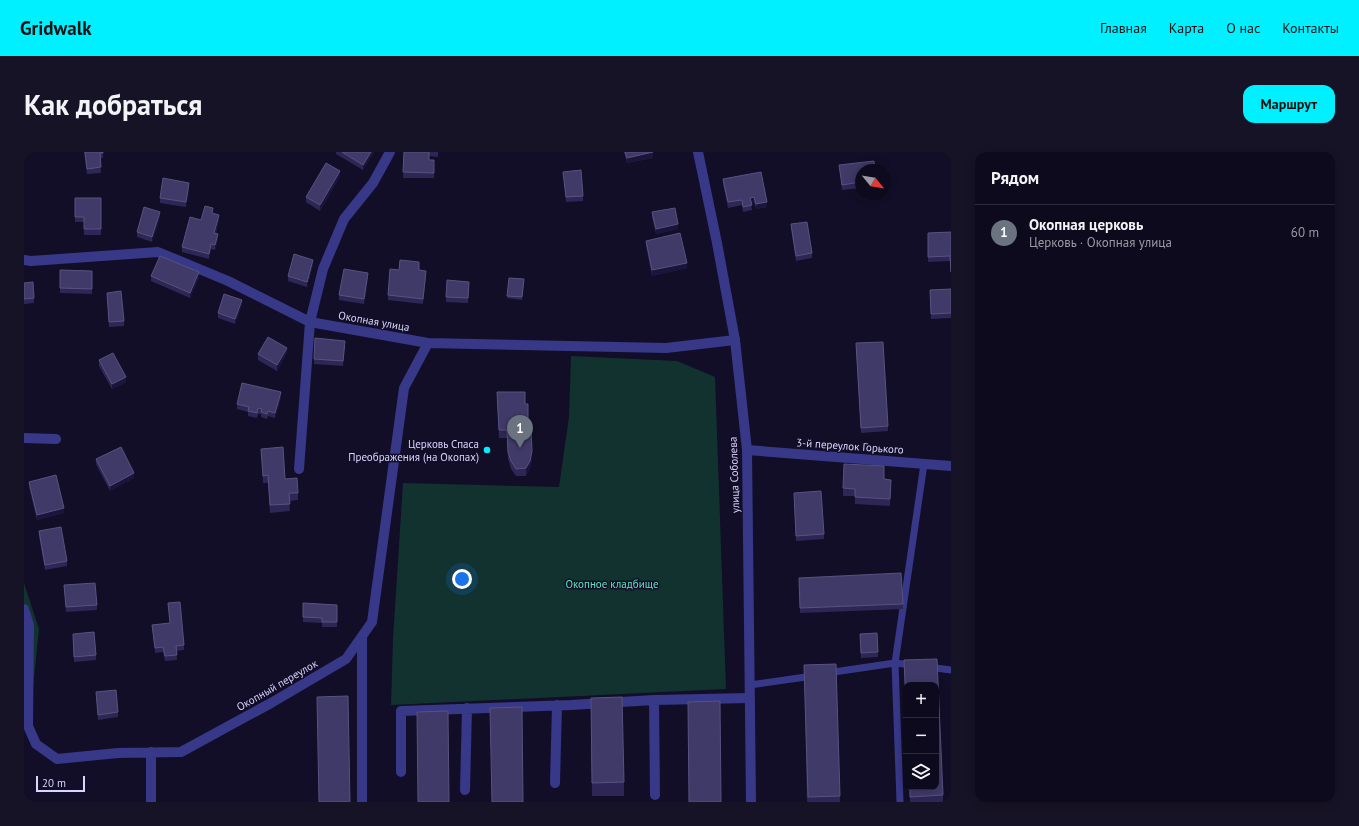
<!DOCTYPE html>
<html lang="ru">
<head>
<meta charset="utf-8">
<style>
	:root { --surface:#0e0a1d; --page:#171326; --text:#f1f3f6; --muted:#9b9aa4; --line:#2e2b3b; --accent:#01f0ff }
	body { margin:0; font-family:"PT Sans",sans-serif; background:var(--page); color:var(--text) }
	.controls { position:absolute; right:12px; bottom:12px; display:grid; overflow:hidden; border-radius:8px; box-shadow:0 2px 10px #0003 }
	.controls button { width:36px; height:36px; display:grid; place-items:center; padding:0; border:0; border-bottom:1px solid var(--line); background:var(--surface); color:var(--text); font:20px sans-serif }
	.compass { position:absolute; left:831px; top:12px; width:36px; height:36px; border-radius:50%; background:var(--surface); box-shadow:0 2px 10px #0003; rotate:120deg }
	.scale { position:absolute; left:12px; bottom:10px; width:49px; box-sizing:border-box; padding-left:4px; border:2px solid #d8d5ff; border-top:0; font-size:11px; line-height:14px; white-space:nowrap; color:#d8d5ff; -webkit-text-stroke:3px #120e27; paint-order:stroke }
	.you { position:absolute; left:438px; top:427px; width:14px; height:14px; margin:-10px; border:3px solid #fff; border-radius:50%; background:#1a73e8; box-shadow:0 0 0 6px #1a73e833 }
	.badge { display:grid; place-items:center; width:26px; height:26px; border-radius:50%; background:var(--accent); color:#fff; font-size:13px; font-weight:700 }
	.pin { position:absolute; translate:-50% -33px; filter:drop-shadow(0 1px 2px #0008) }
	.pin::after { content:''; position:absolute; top:21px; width:14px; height:12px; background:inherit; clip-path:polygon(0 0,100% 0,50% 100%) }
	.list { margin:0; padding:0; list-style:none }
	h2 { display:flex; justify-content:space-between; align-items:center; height:52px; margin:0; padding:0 16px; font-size:17px }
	h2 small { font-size:13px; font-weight:400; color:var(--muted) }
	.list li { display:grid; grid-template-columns:26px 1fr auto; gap:12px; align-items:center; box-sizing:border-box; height:56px; padding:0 16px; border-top:1px solid var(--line) }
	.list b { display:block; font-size:15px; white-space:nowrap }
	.list p { margin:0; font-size:13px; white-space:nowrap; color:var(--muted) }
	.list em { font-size:13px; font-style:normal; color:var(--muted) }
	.icon { flex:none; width:22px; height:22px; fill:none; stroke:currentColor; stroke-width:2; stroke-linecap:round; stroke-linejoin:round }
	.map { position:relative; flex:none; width:927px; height:650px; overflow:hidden; border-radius:12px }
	header { display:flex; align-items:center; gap:24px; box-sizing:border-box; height:56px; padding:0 20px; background:var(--accent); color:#111 }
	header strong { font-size:19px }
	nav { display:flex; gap:22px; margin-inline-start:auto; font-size:14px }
	.intro { display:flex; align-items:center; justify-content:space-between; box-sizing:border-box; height:96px; padding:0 24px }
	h1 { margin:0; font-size:28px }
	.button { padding:10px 18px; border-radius:12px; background:var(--accent); color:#111; font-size:14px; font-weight:700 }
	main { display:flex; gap:24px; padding:0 24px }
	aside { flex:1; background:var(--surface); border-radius:12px; box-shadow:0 2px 10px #0003 }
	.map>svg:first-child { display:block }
	.green { fill:#11322f }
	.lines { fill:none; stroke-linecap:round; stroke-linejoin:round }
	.service { stroke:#373888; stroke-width:7 }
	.minor { stroke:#373888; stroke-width:10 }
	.tertiary { stroke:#373888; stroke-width:10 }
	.wall { fill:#2e2756 }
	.shaded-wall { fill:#1b153b }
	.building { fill:#403a68; stroke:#585280 }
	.poi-dot { fill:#01f0ff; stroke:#120e27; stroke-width:1.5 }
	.labels { text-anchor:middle; stroke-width:3; stroke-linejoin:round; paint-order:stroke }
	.street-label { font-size:11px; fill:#d8d5ff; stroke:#120e27 }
	.poi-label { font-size:11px; fill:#d8d5ff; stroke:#120e27; text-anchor:end }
	.park-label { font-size:11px; fill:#5be5bd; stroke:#120e27 }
</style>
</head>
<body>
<header>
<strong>Gridwalk</strong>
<nav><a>Главная</a><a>Карта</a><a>О нас</a><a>Контакты</a></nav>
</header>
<div class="intro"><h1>Как добраться</h1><a class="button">Маршрут</a></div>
<main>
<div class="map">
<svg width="927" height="650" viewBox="0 0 927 650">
	<rect width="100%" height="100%" fill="#120e27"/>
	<path class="green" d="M547,204L653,209L691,225L702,537L367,553L369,487L379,331L535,335L545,265Z
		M0,431L15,477L8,545H0Z"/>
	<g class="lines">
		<path class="service" d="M904,515L927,518
			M803,521L871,511L900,312
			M726,533L789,524
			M876,650L871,511L888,513"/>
		<path class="minor" d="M0,108L7,109L134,100L204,129L286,170L404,191L642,196L711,188
			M0,286L32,287
			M723,298L927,314
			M275,317L286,170L299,117L320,67L349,31L366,0
			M0,457L5,473L4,574L12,592L33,607L94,601L157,600L247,551L322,507L348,470L380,236L404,191
			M630,548L631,643
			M127,600V650
			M377,620V559L547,553L630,548L726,546
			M531,631L533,553
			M441,638L443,556
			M338,650V485"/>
		<path class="tertiary" d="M674,0L693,91L711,188L723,298L727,650"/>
	</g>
	<path class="wall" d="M60,0H79V6H76L77,21L63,22Z
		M312,0H350L339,18L312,2Z
		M380,0H414V5L405,4V8H410V26H379Z
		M600,0H629V6L603,11Z
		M815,13L837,18V36L818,38Z
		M539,20L559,44V49L542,50Z
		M737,20L743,55L732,57L730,50L727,51L728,58L719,60L718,53L704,56L699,32V27Z
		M316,24L296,59L282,50V45Z
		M165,36L162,55L136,51V46Z
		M51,46H77V83H60V70H51Z
		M628,60L654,77L632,82L628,65Z
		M189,62L195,68L192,81L194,87L191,98L187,97L185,107L158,100V95L177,68Z
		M136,65L128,90L113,85V80Z
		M767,72L788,101V106L772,109L767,77Z
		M927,80L926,109L904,110V81Z
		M622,89L663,116L628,124L622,94Z
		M289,113L283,135L264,129V124Z
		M36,118L68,119V142L36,141Z
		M375,118H395L402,124L399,152L364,148V143Z
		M127,124L175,126L166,146L127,129Z
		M344,126L340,152L315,148V143Z
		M485,126L500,127L498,148L483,146Z
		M0,131L10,146V151L0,152Z
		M445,135L444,151L422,150V145Z
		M927,137V166L907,167L906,138Z
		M83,141L100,169V174L85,175Z
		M218,153L211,172L194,166V161Z
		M321,194L319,214L290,212V207Z
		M832,196L864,274V279L837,281Z
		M263,201L253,219L234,208V202Z
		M75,208L102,230L88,237L75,214Z
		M257,245L251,266L244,264L243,267L237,265V262H234L233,266L224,264V260L213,257V252Z
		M473,248L501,252L508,307L506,316L502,324H492L487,317L484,307L483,286H475Z
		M237,297L261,327L274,341V348L265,349L266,359L246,361L244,331H239Z
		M72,307L110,326L86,339L72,312Z
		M860,327L867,335L866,354L831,352V344H819V336Z
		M5,330L40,361L13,368L5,335Z
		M770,346L800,382V387L772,389Z
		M15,379L43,409V414L21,418L15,384Z
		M775,426L879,452V457L776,461Z
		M40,433L73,453V458L42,460Z
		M144,451L160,493V498L152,499L153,508L141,509L139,500L131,501L128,473L146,471Z
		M279,451L313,453V475H298V471L279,470Z
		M853,481L854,505L837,506L836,487Z
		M49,482L72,503V508L50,510Z
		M880,508L919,643V650H886L885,635H912L882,533V567Z
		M812,512L816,650H783L780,513Z
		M72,540L94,560V565L74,568Z
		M567,546L600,630V644H568Z"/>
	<path class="shaded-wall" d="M347,0H350L339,18V13Z
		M629,0V6L603,11V6Z
		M316,19V24L296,59V53Z
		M165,31V36L162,55V50Z
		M730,45V50L726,51V46Z
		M743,50V55L732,57V52Z
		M136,60V65L128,90V85Z
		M195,63V68L190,86V81Z
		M654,72V77L632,82V77Z
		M194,82V87L191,98V93Z
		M187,92V97L185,107V102Z
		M289,108V113L283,135V130Z
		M663,111V116L628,124V118Z
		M402,119V124L399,152V147Z
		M175,120V126L166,146V141Z
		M344,121V126L340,152V147Z
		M218,148V153L211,172V167Z
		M263,196V201L253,219V213Z
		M102,225V230L88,237V232Z
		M257,240V245L251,266V261Z
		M508,299V307L506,316L502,324V316Z
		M110,321V326L86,339V334Z
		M40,356V361L13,368V363Z"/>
	<path class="building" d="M61,0H79V1H76L77,15L63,17Z
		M318,0H347L339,13Z
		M380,0H405V8H410V21L379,20Z
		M601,0H629L603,6Z
		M850,9L851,18H837V30L818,33L815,13Z
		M302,11L316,19L296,53L282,45Z
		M557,18L559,44L542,45L539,20Z
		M737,20L743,50L732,52L730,45L726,46L728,53L719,55L718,48L704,50L699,27Z
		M139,26L165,31L162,50L136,46Z
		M51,46H77V77H60V65H51Z
		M181,54L189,56L188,61L195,63L190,81L194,82L191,93L187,92L185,102L158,95L166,65L177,68Z
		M120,55L136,60L128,85L113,80Z
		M651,56L654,72L632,77L628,60Z
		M783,70L788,101L772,104L767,72Z
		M927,80V120L926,104L904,105V81Z
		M656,81L663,111L628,118L622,89Z
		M270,102L289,108L283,130L264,124Z
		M136,104L175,120L166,141L127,124Z
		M376,108L395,110V118L402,119L399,147L364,143L366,117L375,118Z
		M320,117L344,121L340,147L315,143Z
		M36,118L68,119V137L36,136Z
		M485,126L500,127L498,145L483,144Z
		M423,128L445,130L444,146L422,145Z
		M9,130L10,146L0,147V131Z
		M927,137V161L907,162L906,138Z
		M97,139L100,169L85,170L83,141Z
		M200,142L218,148L211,167L194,161Z
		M244,185L263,196L253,213L234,202Z
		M291,186L321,189L319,209L290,207Z
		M859,190L864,274L837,276L832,191Z
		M89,201L102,225L88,232L75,208Z
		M218,231L257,240L251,261L244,259L243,262L237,260L238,257L234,256L233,261L224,259L225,255L213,252Z
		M473,240H501V252H504V275H507L508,299L506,309L502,316L492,317L487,309L484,300L483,278H475Z
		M97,295L110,321L86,334L72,307Z
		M259,295L261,327L273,326L274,341H265L266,352L246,353L244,323L239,324L237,297Z
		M820,312L860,314V327L867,328L866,347L831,345V337L819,336Z
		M32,323L40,356L13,363L5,330Z
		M797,339L800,382L772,384L770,341Z
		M37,375L43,409L21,413L15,379Z
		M877,421L879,452L776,456L775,426Z
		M71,431L73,453L42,455L40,433Z
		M156,450L160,493L152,494L153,503L141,504L139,495L131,496L128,473L146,471L144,451Z
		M279,451L313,453V470H298V466L279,465Z
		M70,480L72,503L50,505L49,482Z
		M853,481L854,500L837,501L836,482Z
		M913,507L919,643L886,645V635H912V533H882V554L880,508Z
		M812,512L816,644L784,645L780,513Z
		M92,538L94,560L74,563L72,540Z
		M324,544L326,650H295L293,545Z
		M598,545L600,630L568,631L567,546Z
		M696,549L697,650H665L664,550Z
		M498,555L499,650H468L466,556Z
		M424,559L425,650H394L393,560Z"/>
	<circle class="poi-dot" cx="463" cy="298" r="4"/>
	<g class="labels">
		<g class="street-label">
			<text transform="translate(350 169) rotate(10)" y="4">Окопная улица</text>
			<text transform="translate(826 294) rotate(4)" y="4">3-й переулок Горького</text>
			<text transform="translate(710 323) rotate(-92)" y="4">улица Соболева</text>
			<text transform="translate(253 533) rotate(-30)" y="4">Окопный переулок</text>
		</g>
		<g class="poi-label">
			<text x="455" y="296">Церковь Спаса<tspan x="455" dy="13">Преображения (на Окопах)</tspan></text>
		</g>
		<g class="park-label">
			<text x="588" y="436">Окопное кладбище</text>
		</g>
	</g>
</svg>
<div class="controls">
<button>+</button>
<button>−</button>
<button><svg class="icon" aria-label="layers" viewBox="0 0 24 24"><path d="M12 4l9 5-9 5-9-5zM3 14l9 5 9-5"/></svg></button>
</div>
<svg class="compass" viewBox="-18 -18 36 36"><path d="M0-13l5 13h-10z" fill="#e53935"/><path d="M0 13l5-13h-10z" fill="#9b9aa4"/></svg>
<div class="scale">20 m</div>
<div class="you"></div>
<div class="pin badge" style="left:496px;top:296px;background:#6b7280">1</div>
</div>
<aside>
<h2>Рядом<small></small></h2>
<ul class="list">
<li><span class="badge" style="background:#6b7280">1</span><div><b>Окопная церковь</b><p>Церковь · Окопная улица</p></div><em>60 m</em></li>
</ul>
</aside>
</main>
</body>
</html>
